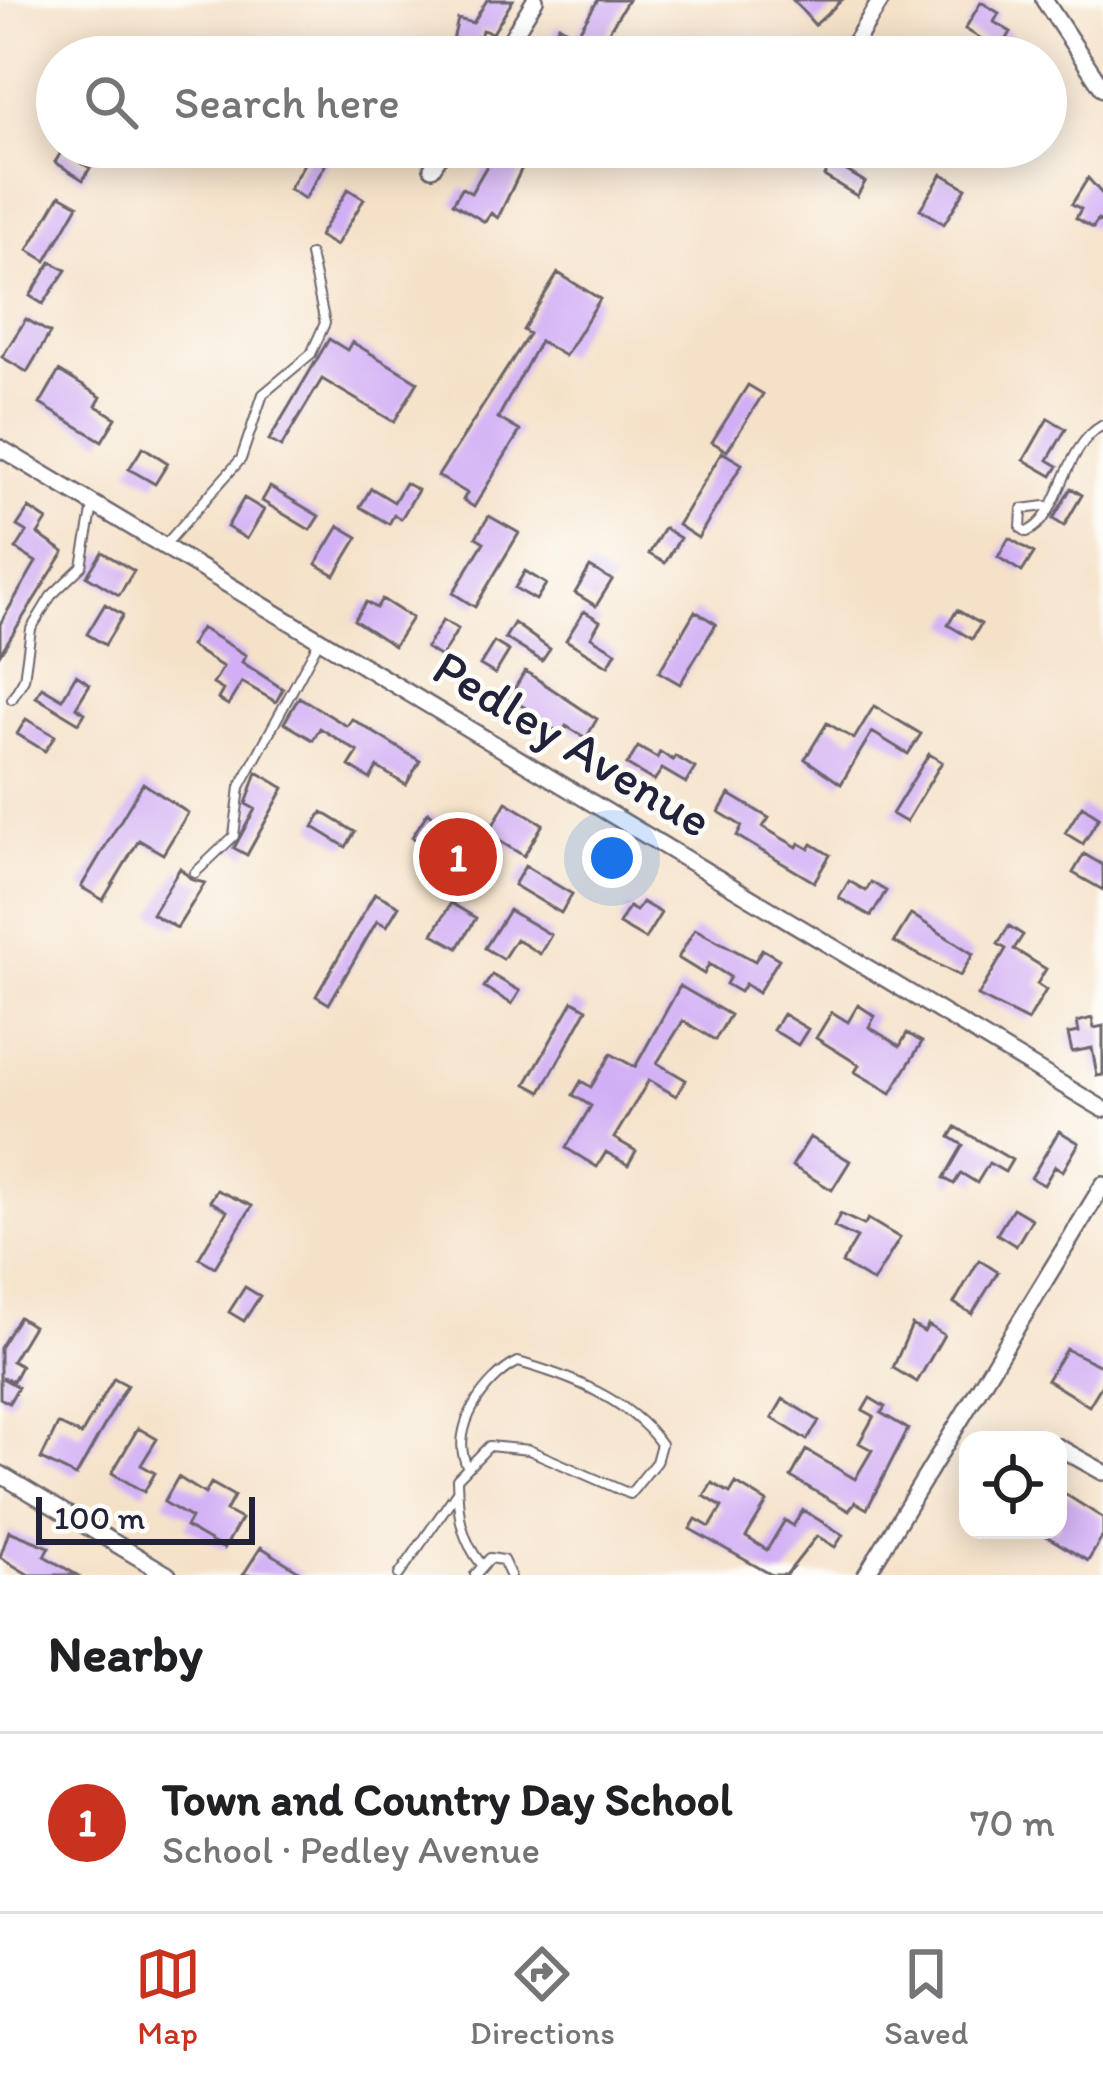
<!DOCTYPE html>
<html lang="en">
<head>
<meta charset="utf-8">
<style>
	:root { --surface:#fff; --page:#f2f2f2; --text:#202124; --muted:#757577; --line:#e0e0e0; --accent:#c8321e }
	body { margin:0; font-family:Itim,sans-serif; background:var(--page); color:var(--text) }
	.controls { position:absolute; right:36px; bottom:36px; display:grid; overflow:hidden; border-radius:24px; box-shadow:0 6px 30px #0003 }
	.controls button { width:108px; height:108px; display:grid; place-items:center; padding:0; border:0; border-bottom:3px solid var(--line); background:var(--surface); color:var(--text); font:60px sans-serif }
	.scale { position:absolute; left:36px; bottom:30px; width:219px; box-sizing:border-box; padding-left:12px; border:6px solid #22223b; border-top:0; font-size:33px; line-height:42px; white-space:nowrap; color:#22223b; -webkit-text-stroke:9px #fdfcf7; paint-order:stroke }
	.you { position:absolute; left:612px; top:858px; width:42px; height:42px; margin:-30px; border:9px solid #fff; border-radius:50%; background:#1a73e8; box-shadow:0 0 0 18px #1a73e833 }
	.badge { display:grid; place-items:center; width:78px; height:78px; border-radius:50%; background:var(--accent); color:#fff; font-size:39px; font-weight:700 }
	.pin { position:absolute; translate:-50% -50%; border:6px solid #fff; box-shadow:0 3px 12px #0006 }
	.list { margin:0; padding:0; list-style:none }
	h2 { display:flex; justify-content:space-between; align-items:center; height:156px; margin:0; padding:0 48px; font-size:51px }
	h2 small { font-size:39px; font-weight:400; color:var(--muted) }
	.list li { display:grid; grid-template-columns:78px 1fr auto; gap:36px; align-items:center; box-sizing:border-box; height:180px; padding:0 48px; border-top:3px solid var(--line) }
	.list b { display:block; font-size:45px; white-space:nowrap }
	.list p { margin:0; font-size:39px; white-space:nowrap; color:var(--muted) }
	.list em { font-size:39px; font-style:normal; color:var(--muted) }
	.icon { flex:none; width:66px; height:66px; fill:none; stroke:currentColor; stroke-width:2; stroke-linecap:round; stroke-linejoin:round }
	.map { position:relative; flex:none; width:1103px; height:1575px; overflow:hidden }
	.search { position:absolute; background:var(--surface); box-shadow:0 6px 30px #0003; left:36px; right:36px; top:36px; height:132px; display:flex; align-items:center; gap:30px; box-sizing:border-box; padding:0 42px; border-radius:66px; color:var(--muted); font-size:45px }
	.sheet { height:336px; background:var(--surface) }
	nav { display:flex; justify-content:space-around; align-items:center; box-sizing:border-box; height:168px; border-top:3px solid var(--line); background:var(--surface); font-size:33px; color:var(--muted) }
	nav a { display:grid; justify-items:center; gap:6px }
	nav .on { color:var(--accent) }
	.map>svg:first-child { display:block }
	.building { fill:#d1aef5 }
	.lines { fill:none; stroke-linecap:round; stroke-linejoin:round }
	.lane-casing { stroke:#6c656c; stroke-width:12 }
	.street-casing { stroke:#6c656c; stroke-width:20 }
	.lane { stroke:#fff; stroke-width:8 }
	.street { stroke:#fff; stroke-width:15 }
	.labels { text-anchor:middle; stroke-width:9; stroke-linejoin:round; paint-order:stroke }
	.street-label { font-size:51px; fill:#22223b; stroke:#fdfcf7 }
</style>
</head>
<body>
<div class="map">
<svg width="1103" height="1575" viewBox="0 0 1103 1575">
	<rect width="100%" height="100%" fill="#fdfcf7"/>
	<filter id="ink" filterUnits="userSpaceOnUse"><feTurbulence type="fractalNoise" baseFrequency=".00833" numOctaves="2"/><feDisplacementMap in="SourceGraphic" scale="24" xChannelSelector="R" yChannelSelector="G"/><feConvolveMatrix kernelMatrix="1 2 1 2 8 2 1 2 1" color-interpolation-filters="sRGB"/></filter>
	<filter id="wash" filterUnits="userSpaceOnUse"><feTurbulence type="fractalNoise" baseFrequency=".004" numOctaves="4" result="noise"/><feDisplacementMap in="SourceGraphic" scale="48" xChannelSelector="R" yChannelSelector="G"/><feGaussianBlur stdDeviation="2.7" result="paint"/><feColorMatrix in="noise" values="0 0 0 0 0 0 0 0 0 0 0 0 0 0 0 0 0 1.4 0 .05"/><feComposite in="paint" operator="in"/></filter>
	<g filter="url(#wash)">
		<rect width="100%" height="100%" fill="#f5e1c8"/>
		<g id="blocks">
			<path class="building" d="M487,0H513L493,33L482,30L476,53L449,57L458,19L473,23Z
				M598,0H628L604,39L593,33L579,57H540L559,25L576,36Z
				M793,0H842L815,25Z
				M981,2L999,13L994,22L1011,32L1000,50L965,29Z
				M314,147H336L305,199L289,189Z
				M475,147H532L498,218L491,213L485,222L453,203L462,188L471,193L492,157Z
				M62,151L90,168L83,180L55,162Z
				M832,162L865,182L857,196L824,176Z
				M942,174L966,188L944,224L920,209Z
				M1088,178L1103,195V223L1098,220L1093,228L1076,218L1081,209L1072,204Z
				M348,189L364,199L336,246L319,236Z
				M60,195L78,205L46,261L28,250Z
				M51,262L66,270L43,304L30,296Z
				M558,273L600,299L565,356L540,341L498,418L520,431L474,507L463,500L467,493L438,476L529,334L523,330Z
				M26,319L50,333L27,372L2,357Z
				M329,339L347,350L352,342L418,382L394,422L322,379L281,447L269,440Z
				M59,371L101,397L96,406L116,418L102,441L40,404Z
				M748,385L763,394L727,451L712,442Z
				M1048,418L1066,429L1048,460L1058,466L1052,476L1024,460Z
				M143,447L168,463L155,484L129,469Z
				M722,452L742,464L698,538L678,525Z
				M405,483L418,490L401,519L394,515L389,524L360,507L371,488L394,502Z
				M270,487L319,516L310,530L262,501Z
				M1071,488L1082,495L1064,526L1053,519Z
				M244,498L264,510L247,539L227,527Z
				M29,508L47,520L38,534L64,552L0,654V624L36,562L16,549L27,532L17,526Z
				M489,516L519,533L475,607L453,593L484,542L476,537Z
				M339,526L358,537L335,575L316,564Z
				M664,528L680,538L665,563L649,554Z
				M1009,538L1034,553L1022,572L998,557Z
				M102,552L134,571L119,595L87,576Z
				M590,567L612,580L596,606L575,593Z
				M525,571L546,584L536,600L515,588Z
				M382,599L412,618L394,646L354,620L366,602L376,608Z
				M105,604L123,615L105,645L87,634Z
				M957,610L981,624L972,639L948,625Z
				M584,611L600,621L591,637L616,652L608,666L566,640Z
				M695,611L716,624L680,684L659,672Z
				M443,620L458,629L441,657L426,648Z
				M514,623L550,649L542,661L505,638Z
				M201,628L246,655L242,662L283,689L276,702L242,682L228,705L218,699L223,690L213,684L223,667L190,646Z
				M494,642L509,651L495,674L480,665Z
				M525,671L597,719L586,738L566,726L562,734L538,720L533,728L517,718L524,707L509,698Z
				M76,675L90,684L76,707L85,713L79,723L36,697L42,687L62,699Z
				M299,697L347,726L352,719L420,761L406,785L377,767L370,779L349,766L358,752L320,728L313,740L284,723Z
				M874,706L921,734L908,754L872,732L841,784L805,759L827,723L854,739Z
				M26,719L55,736L45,751L17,734Z
				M638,747L657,758L660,752L673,760L675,756L695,768L686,783L662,769L654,781L627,765Z
				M929,754L942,762L906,822L892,814Z
				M257,772L284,788L247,855L234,848L255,809L246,804Z
				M143,783L188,813L163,854L139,840L103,900L81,887Z
				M729,794L769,818L763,827L797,847L799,843L809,849L812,844L830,855L814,882L737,836L742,826L719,812Z
				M506,802L543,824L524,856L488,834Z
				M1082,806L1099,817L1083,844L1065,833Z
				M322,812L355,832L346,847L313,827Z
				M428,812L459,839L454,846L460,850L448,868L412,837Z
				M1084,854L1103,865V890L1073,873Z
				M525,866L572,894L561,913L514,885Z
				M180,868L192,880L205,883L177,928L152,914Z
				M849,881L866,891L871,882L886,891L871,916L839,898Z
				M375,893L399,906L387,926L377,921L329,1004L316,996Z
				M642,902L661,913L645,939L619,924L629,907L636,911Z
				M451,903L476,918L458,948L433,934Z
				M509,910L551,935L540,954L516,939L503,959L485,948Z
				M911,914L973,954L960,976L894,942Z
				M1009,926L1023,935L1014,949L1046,969L1037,984L1046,990L1028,1021L978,996L1006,949L998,944Z
				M695,929L755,961L762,949L779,959L758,993L745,984L740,992L726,984L730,977L709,964L704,974L678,958Z
				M492,975L520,991L512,1004L484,987Z
				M680,986L730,1015L715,1040L683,1021L657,1063L686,1080L676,1096L649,1080L614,1138L636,1151L628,1165L606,1152L597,1167L566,1148L591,1106L573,1095L581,1081L591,1087L611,1054L635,1067Z
				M573,1001L587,1009L541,1092L526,1084Z
				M858,1005L875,1016L869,1027L900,1046L907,1033L922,1042L891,1093L855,1072L859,1065L816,1038L832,1012L848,1022Z
				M783,1014L808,1029L798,1045L773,1030Z
				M1092,1018L1094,1028L1103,1026V1075L1097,1076L1092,1048L1072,1052L1068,1034L1079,1032L1077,1022Z
				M956,1127L1012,1160L1005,1172L989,1163L977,1183L961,1173L954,1184L944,1178L963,1145L950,1137Z
				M1059,1131L1079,1143L1063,1171L1055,1166L1044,1185L1031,1178Z
				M810,1137L850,1161L832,1190L792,1166Z
				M217,1190L252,1206L215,1267L199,1258L227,1211L210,1201Z
				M1013,1208L1032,1219L1016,1246L997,1234Z
				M840,1214L864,1225L868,1219L900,1238L873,1282L842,1263L857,1238L834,1227Z
				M979,1260L998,1272L972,1314L954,1303Z
				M245,1287L260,1296L244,1321L229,1312Z
				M19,1317L33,1326L12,1361L21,1366L13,1381L2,1378L18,1387L9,1403L0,1398V1348Z
				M912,1325L924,1332L928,1325L944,1335L917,1382L893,1368Z
				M1066,1349L1103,1367V1383L1089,1406L1047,1380Z
				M114,1378L127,1385L76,1476L41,1459L58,1424L81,1435Z
				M870,1398L885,1407L881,1413L908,1429L867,1509L855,1502L849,1511L791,1477L806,1450L855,1479L872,1450L859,1443L874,1416L863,1410Z
				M783,1399L819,1421L807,1440L772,1418Z
				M138,1428L157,1439L141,1465L155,1473L144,1492L112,1473Z
				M178,1477L205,1494L211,1483L234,1496L226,1511L241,1519L224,1549L186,1527L191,1518L164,1502Z
				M712,1483L730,1493L736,1483L767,1502L746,1537L767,1550L785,1520L793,1526L803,1510L843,1535L835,1547L817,1536L786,1575H772L690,1529L696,1519L710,1527L722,1507L704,1496Z
				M1065,1494L1103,1518V1536L1088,1561L1036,1530H1058V1506Z
				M9,1531L49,1547L44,1556L77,1575H29L0,1557Z
				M261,1547L305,1575H243Z"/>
		</g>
	</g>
	<g filter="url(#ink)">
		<use href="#blocks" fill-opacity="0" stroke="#6c656c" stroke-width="3"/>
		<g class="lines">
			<defs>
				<path id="lane" d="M1045,506L1022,509L1021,528L1027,532C1062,517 1062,447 1103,425
					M165,545L241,459L263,394L311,354L325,323L310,255
					M12,699L24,679L31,629L51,596L82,566L93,506
					M195,873L234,836L240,787L319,641
					M467,1466C449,1430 485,1378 518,1362C569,1376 629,1399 661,1444L656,1462L630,1494L529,1450L489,1446L457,1479C458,1513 460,1538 482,1565
					M399,1575L456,1493
					M475,1575L490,1558L503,1560L510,1575"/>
				<path id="street" d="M1044,0L1103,89
					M500,57L535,0
					M846,57L881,0
					M432,168L445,147
					M0,448L1103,1109
					M1058,1447L1103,1472
					M0,1474L168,1575
					M866,1575L1103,1185"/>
			</defs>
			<use href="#lane" class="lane-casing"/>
			<use href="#street" class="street-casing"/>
			<use href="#lane" class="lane"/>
			<use href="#street" class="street"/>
		</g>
	</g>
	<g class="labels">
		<g class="street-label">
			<text transform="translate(573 743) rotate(31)" y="18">Pedley Avenue</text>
		</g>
	</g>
</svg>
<div class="controls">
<button><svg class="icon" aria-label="locate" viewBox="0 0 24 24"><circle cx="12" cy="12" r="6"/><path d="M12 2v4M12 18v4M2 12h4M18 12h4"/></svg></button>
</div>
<div class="scale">100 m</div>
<div class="you"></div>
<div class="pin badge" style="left:458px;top:857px">1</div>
<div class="search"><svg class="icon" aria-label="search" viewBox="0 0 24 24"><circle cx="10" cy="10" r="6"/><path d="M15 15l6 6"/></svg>Search here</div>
</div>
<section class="sheet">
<h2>Nearby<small></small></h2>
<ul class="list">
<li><span class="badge">1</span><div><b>Town and Country Day School</b><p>School · Pedley Avenue</p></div><em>70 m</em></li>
</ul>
</section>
<nav>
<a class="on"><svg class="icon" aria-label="map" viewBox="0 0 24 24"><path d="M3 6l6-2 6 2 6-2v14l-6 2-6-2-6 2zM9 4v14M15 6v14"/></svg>Map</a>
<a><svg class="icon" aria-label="directions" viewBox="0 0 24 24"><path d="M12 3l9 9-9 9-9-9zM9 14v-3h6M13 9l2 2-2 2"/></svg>Directions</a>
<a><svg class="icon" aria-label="saved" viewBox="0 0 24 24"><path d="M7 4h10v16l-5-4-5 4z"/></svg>Saved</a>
</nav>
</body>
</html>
